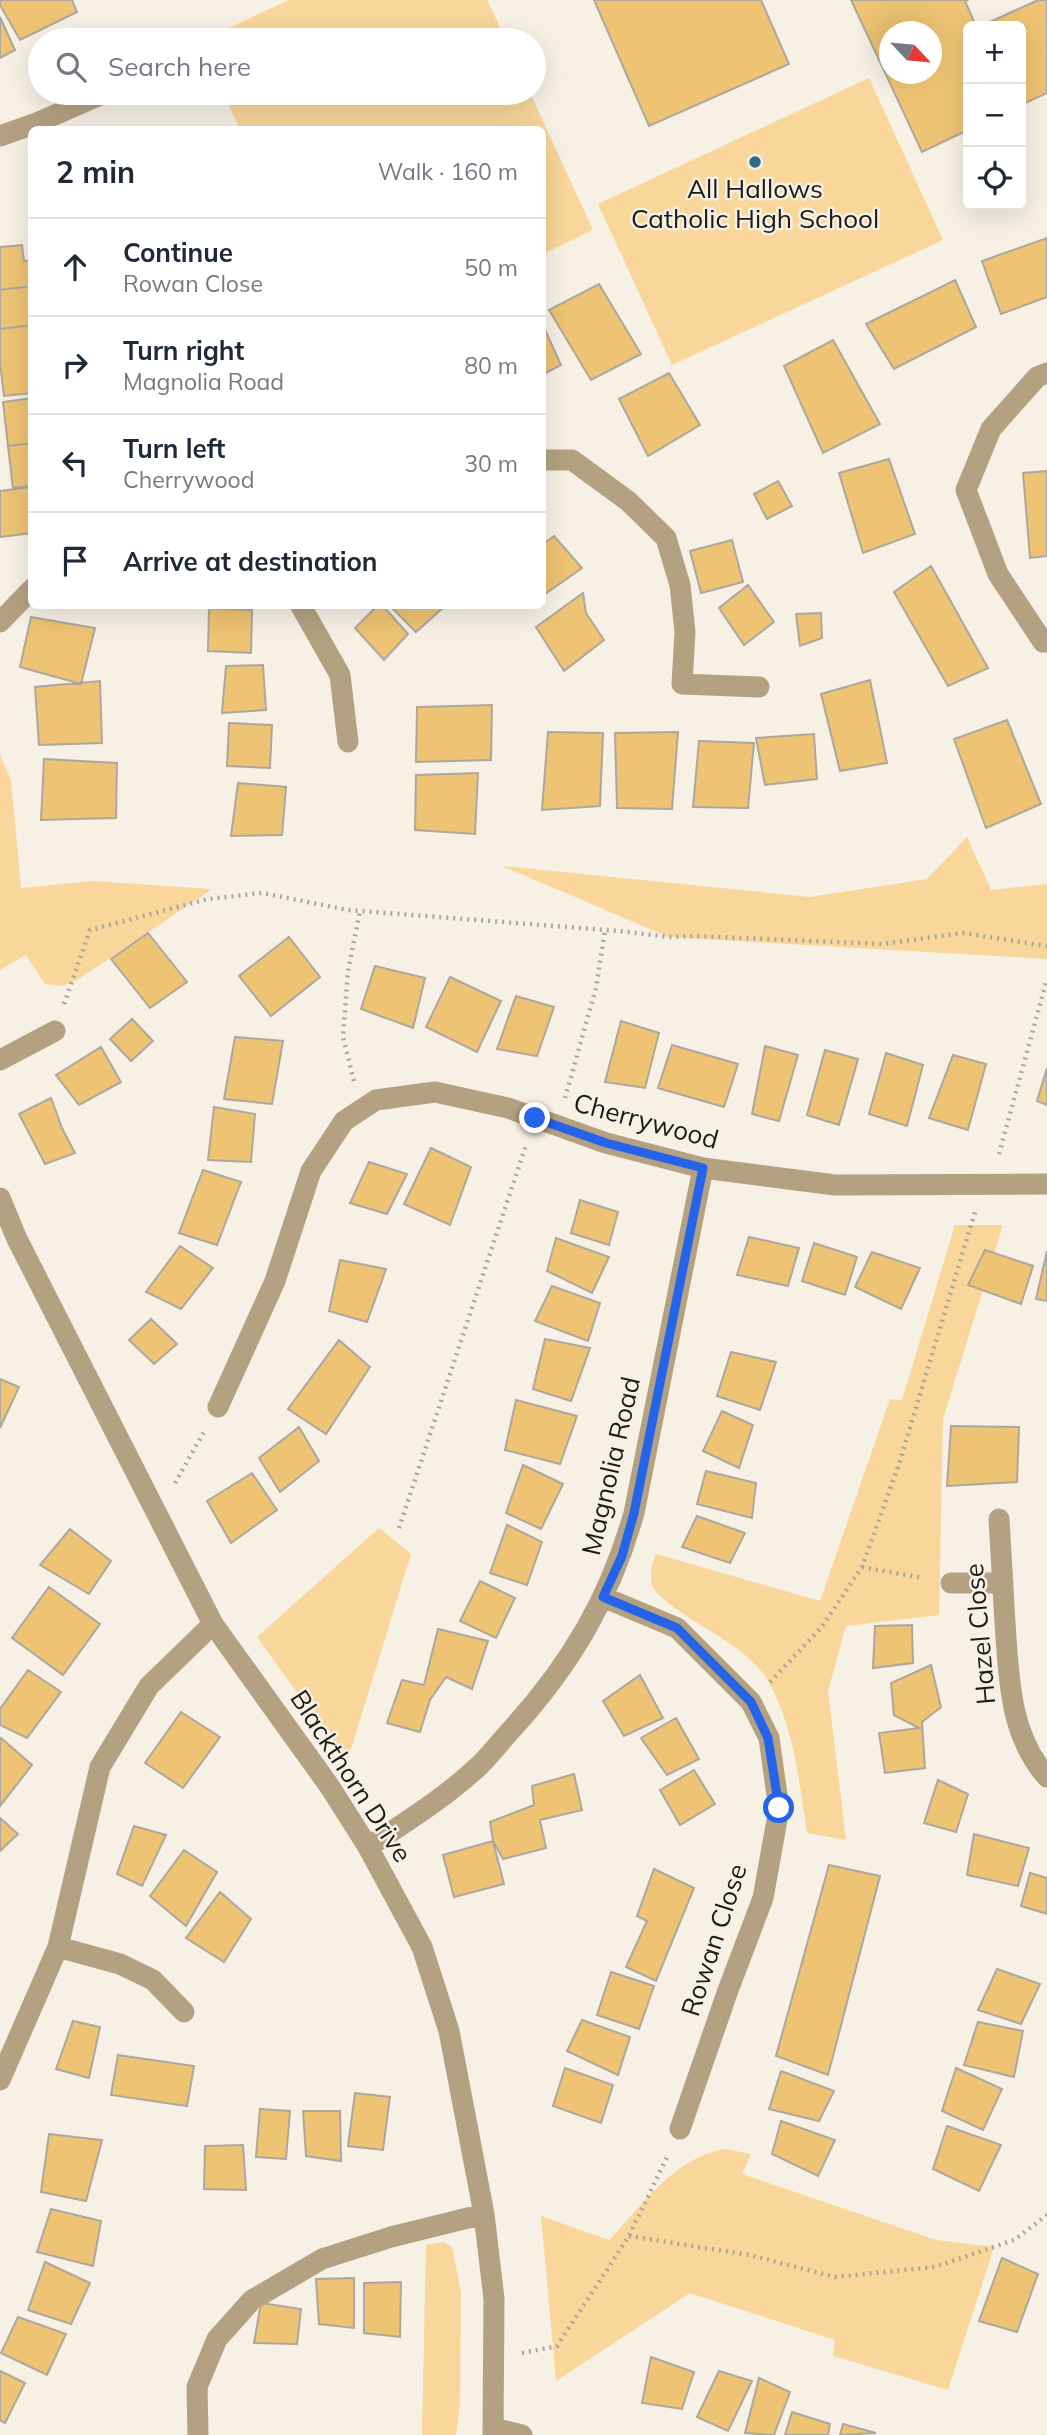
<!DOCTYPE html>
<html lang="en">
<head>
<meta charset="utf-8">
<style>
	:root { --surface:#fff; --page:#f2f2f3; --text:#1f2937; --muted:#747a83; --line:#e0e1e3 }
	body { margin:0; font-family:Mulish,sans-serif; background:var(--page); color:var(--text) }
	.controls { position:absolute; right:21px; top:21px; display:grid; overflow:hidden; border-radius:10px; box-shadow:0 7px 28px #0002 }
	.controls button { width:63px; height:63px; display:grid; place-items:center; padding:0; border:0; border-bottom:2px solid var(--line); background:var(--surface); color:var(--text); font:35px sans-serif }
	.compass { position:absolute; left:879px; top:21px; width:63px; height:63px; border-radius:50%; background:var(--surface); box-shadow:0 7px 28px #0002; rotate:116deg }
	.stop { position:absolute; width:21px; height:21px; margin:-16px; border:5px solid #2563eb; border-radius:50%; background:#fff }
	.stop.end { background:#2563eb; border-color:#fff; box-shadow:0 2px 7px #0008 }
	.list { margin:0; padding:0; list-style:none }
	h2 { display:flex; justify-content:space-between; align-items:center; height:91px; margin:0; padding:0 28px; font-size:30px }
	h2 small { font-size:23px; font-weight:400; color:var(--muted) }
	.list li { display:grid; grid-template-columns:46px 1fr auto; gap:21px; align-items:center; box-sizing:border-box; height:98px; padding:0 28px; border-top:2px solid var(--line) }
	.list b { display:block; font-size:26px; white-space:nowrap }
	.list p { margin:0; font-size:23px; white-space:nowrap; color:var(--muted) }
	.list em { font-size:23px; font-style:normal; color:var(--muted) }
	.icon { flex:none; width:38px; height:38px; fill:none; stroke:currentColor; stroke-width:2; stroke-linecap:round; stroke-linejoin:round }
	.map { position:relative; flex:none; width:1047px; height:2435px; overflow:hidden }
	.search { position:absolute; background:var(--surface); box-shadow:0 7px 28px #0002; left:28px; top:28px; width:518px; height:77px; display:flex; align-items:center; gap:18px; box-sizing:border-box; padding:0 24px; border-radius:38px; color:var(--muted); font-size:26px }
	.panel { position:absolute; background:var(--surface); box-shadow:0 7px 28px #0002; left:28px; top:126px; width:518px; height:483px; border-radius:10px }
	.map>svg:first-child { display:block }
	.green { fill:#f9d699 }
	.building { fill:#eec373; stroke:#ada79d; stroke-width:2; fill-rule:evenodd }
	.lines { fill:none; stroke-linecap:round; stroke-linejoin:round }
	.path { stroke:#aaa69d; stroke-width:4.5; stroke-dasharray:2 5; stroke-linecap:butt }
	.minor { stroke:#b3a181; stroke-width:21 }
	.route { stroke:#2563eb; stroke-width:9 }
	.poi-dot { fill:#316883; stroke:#f6f0e5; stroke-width:2.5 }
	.labels { text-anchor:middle; stroke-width:5; stroke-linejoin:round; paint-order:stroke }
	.poi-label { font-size:26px; fill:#1d1b17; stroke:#f6f0e5 }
	.street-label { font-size:26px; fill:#1d1b17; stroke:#f6f0e5 }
</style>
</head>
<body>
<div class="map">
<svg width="1047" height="2435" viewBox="0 0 1047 2435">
	<rect width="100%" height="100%" fill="#f6f0e5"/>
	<path class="green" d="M289,0H487L506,40H203Z
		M869,78L943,240L672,365L598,204Z
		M223,93H530L593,230L543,254L542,130L240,129Z
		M0,755L11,780L21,888L93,881L212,889L79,979L63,986L45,984L26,955L0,970Z
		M967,837L991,890L1047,884V959L669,937L502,866L810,897L927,879Z
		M955,1225H1003L943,1419L939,1615L846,1626L828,1691L846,1840L807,1833C799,1781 794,1725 767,1679C762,1670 752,1662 745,1655C726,1637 658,1604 652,1585C649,1573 652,1565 656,1554L820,1601L890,1399L902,1400Z
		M379,1528L411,1554L347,1762L257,1637Z
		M725,2149L751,2154L742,2174L936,2240L994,2247L948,2390L833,2356L835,2340L690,2293L556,2381L541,2216L609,2240C642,2206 674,2157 725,2149Z
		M443,2242L452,2247L461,2293L460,2404L456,2435H422L426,2245Z"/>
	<path class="building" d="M0,0H72L77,12L20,40L0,5Z
		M594,0H761L789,64L649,126Z
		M851,0H968L965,1L976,26H968V130L922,152ZM890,32H932V74H890Z
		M1038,0H1047V93L1021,105V26H981Z
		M0,17L15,50L0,58Z
		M1047,238V297L1001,314L982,261Z
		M22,245L24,261L32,260V286L0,290V247Z
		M955,280L976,327L894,369L866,324Z
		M599,284L641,354L591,380L549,310Z
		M32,286V325L0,329V290Z
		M542,323L561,365L542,375Z
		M32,325V393L4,396L0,363V329Z
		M833,340L880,424L823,453L784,366Z
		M669,373L700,425L648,456L619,399Z
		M32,398V443L8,446L3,402Z
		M32,443V486L13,488L8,446Z
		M889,459L915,534L863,553L839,473Z
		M1047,471V556L1030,558L1023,473Z
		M778,481L792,506L767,519L754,494Z
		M32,487V533L0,537V491Z
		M554,536L582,568L545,594L542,592V545Z
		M732,540L743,582L701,593L690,551Z
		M931,566L988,668L948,686L894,592Z
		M748,585L774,622L744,645L719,608Z
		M583,593L586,613L604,640L564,671L536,627Z
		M377,606H383L408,634L384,660L355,628Z
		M390,606H445L416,632Z
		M209,608L252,610L251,653L208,651Z
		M821,613L822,638L800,646L796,614Z
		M31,617L95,628L81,684L20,667Z
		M263,665L266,710L222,713L226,666Z
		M870,680L887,763L840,771L821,694Z
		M100,681L102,743L39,745L35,687Z
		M492,705L491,760L416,762L417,707Z
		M1007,720L1041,804L986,828L954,739Z
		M229,723L272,725L270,768L227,766Z
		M548,732L603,733L600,806L542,810Z
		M678,732L672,809L617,808L615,733Z
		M814,734L817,779L765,785L756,738Z
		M699,741L754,743L748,808L693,807Z
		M44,759L117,763L116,818L41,820Z
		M478,773L475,834L415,830L416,775Z
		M238,783L286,787L282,835L231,836Z
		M148,933L187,982L150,1008L111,959Z
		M289,937L320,977L271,1016L239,976Z
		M375,966L425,978L413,1028L361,1009Z
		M450,977L501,1001L477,1052L426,1027Z
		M516,996L554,1007L537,1056L497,1049Z
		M132,1019L153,1041L131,1061L110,1039Z
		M621,1021L659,1033L645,1088L605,1082Z
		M235,1037L283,1041L272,1104L224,1099Z
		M672,1045L738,1064L724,1107L658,1088Z
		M765,1046L798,1055L779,1121L752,1114Z
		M101,1047L121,1082L79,1105L56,1075Z
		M825,1050L858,1059L839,1125L807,1115Z
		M886,1053L923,1065L907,1126L869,1114Z
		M953,1055L986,1064L968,1130L929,1118Z
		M1047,1068V1105L1037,1101Z
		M51,1098L62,1128L75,1153L45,1164L19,1114Z
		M214,1107L255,1114L251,1162L208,1160Z
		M431,1148L471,1167L450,1225L404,1204Z
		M369,1162L407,1174L387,1214L350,1203Z
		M203,1170L241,1182L217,1245L179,1233Z
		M580,1200L618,1212L609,1245L571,1233Z
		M749,1237L799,1248L788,1286L737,1275Z
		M556,1238L609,1257L592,1293L547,1271Z
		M814,1243L857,1257L845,1295L802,1281Z
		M180,1246L213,1268L181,1309L146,1292Z
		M985,1250L1033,1266L1021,1304L968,1285Z
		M1047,1251V1301L1036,1299Z
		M872,1252L920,1268L901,1309L855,1287Z
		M340,1260L386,1269L367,1322L329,1311Z
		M552,1286L600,1303L588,1341L535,1321Z
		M151,1319L177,1344L154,1364L129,1340Z
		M545,1339L590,1348L571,1401L533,1389Z
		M339,1340L370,1367L326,1434L288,1409Z
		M731,1352L776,1362L760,1410L717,1396Z
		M0,1379L19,1387L0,1428Z
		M516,1400L577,1416L560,1464L505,1450Z
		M722,1411L753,1425L739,1468L703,1451Z
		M951,1426L1019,1427L1017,1482L947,1486Z
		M299,1427L319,1461L280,1492L259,1458Z
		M523,1465L563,1484L541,1529L506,1513Z
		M706,1471L756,1483L752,1518L697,1504Z
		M252,1473L277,1510L231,1543L207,1501Z
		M697,1516L745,1533L730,1563L682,1547Z
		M507,1525L542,1542L527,1585L490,1573Z
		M70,1529L111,1561L89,1594L40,1565Z
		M480,1581L515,1598L496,1638L460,1621Z
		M49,1587L100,1624L63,1675L12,1638Z
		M912,1625L913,1663L873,1668L875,1626Z
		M438,1629L488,1641L472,1689L446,1677L430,1700L420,1732L387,1723L402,1680L424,1685Z
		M931,1665L941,1707L922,1722L925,1768L885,1773L879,1733L919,1728L894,1715L891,1683Z
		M28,1670L61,1692L27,1738L0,1725V1709Z
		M640,1675L663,1718L624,1736L603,1701Z
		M181,1712L220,1737L183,1788L145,1763Z
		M676,1718L699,1759L667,1775L641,1738Z
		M1,1738L32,1765L0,1806V1740Z
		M694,1770L715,1804L680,1825L660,1790Z
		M574,1774L582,1810L540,1820L546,1848L503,1859L493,1841L490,1822L534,1805L532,1786Z
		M938,1780L968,1794L956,1832L924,1823Z
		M0,1818L18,1834L0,1851Z
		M134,1826L166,1835L142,1886L117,1874Z
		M974,1834L1029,1848L1018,1886L967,1875Z
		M493,1841L504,1884L454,1897L443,1855Z
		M184,1850L217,1872L186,1926L150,1896Z
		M829,1865L880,1876L828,2075L776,2056Z
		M654,1869L694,1888L656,1981L626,1967L647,1921L637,1916Z
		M1030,1873L1047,1878V1914L1021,1906Z
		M220,1892L251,1919L224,1962L186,1938Z
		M997,1969L1040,1984L1021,2024L978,2010Z
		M611,1972L654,1986L639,2029L597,2015Z
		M582,2020L630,2037L618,2075L567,2051Z
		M73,2021L100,2027L89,2078L56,2069Z
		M978,2022L1023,2031L1014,2077L964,2065Z
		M118,2055L194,2066L187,2106L111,2095Z
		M565,2068L613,2085L601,2123L553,2106Z
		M956,2068L1002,2089L983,2130L942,2111Z
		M781,2071L834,2091L819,2121L769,2109Z
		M355,2093L390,2097L383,2150L348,2146Z
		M260,2109L290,2111L286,2159L256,2157Z
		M303,2111H340L341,2161L306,2156Z
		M781,2121L835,2140L818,2176L772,2154Z
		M947,2126L1001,2145L979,2191L933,2169Z
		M49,2134L102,2140L86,2201L41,2192Z
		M243,2145L246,2190L204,2189L205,2146Z
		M51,2209L101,2221L93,2266L37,2252Z
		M1002,2258L1038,2274L1017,2332L979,2321Z
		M45,2262L90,2283L71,2324L28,2310Z
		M354,2278V2328L319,2324L316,2279Z
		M401,2282L400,2337L364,2333V2283Z
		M261,2303L301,2309L297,2344L254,2343Z
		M18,2317L66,2334L47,2375L1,2353Z
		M651,2357L694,2372L682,2409L642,2403Z
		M0,2371L25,2383L5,2423L0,2420Z
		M719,2371L752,2381L728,2431L697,2417Z
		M759,2378L790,2392L774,2435L745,2433Z
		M792,2412L830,2424L828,2435H785Z
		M843,2424L876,2433L840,2435Z"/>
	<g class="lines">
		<path class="path" d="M64,1004L90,930L208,899L262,893L348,910L619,931L669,937L695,936L882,944L963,933L1047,946
			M354,1081L343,1037L348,971L360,911
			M565,1098L596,988L605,930
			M999,1154L1047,979
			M175,1483L205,1430
			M399,1528L526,1145
			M862,1567L923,1578
			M770,1682L821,1628L862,1567L899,1464L975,1212
			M629,2236L750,2255L835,2277L935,2267L1014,2240L1047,2215
			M522,2353L557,2346L629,2236L668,2155"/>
		<path class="minor" d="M37,130L34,124L105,93
			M0,136L34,124
			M1047,373L1037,377L991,429L966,490L998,574L1043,642H1047
			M542,460H572L628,501L666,538L680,585L685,632L682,684L759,687
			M301,606L340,675L348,742
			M0,622L32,589
			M0,1060L55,1031
			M0,1198L17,1239L213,1624L330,1787L368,1847L422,1947L449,2031L484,2214L494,2299L493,2435
			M218,1407L275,1281L311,1171L344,1121L376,1100L435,1092L508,1108L606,1143L703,1168L835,1185L1047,1184
			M999,1519C1001,1554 1003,1588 1005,1623C1009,1677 1009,1734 1047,1777
			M951,1583H1003
			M603,1597L677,1628L751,1702L769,1738L779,1809L763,1898L727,1993L680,2129
			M368,1847C406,1822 446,1797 480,1765C491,1754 501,1741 512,1729C571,1664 610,1598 634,1513L703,1168
			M58,1947L120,1964L153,1980L184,2012
			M0,2080L58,1947L100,1767L149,1686L213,1624
			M493,2428L522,2435
			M198,2435L197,2387L217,2339L252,2300L322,2259L391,2237L484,2214"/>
	</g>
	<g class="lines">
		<path class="route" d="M535,1118L606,1143L703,1168L634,1513L622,1556L603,1597L677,1628L751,1702L768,1738L779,1808"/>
	</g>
	<circle class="poi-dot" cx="755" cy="162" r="7"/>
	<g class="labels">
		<g class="poi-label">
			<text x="755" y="198">All Hallows<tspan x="755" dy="30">Catholic High School</tspan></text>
		</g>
		<g class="street-label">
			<text transform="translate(646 1121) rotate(15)" y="9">Cherrywood</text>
			<text transform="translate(611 1466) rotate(-77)" y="9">Magnolia Road</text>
			<text transform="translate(980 1634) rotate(-95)" y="9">Hazel Close</text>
			<text transform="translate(351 1776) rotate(57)" y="9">Blackthorn Drive</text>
			<text transform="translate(714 1940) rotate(-72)" y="9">Rowan Close</text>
		</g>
	</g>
</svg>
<div class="controls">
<button>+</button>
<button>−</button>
<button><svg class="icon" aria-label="locate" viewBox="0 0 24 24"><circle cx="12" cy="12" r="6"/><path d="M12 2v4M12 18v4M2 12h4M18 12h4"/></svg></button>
</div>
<svg class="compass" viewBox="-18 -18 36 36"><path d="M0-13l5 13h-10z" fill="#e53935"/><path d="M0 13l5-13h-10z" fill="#747a83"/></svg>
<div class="stop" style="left:779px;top:1808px"></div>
<div class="stop end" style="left:535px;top:1118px"></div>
<div class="search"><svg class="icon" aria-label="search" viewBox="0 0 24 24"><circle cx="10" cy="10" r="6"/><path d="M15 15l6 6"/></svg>Search here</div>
<section class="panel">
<h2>2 min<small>Walk · 160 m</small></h2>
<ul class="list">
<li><svg class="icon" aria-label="ahead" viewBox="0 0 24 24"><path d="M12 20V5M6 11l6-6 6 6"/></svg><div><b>Continue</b><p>Rowan Close</p></div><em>50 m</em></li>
<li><svg class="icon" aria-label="right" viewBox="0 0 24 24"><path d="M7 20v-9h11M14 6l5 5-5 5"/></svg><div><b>Turn right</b><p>Magnolia Road</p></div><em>80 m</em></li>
<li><svg class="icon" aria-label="left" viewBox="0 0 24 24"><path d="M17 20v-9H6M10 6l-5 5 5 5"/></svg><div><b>Turn left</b><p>Cherrywood</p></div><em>30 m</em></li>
<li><svg class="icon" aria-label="arrive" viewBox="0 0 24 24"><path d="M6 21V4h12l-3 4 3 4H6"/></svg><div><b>Arrive at destination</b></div></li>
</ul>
</section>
</div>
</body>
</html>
